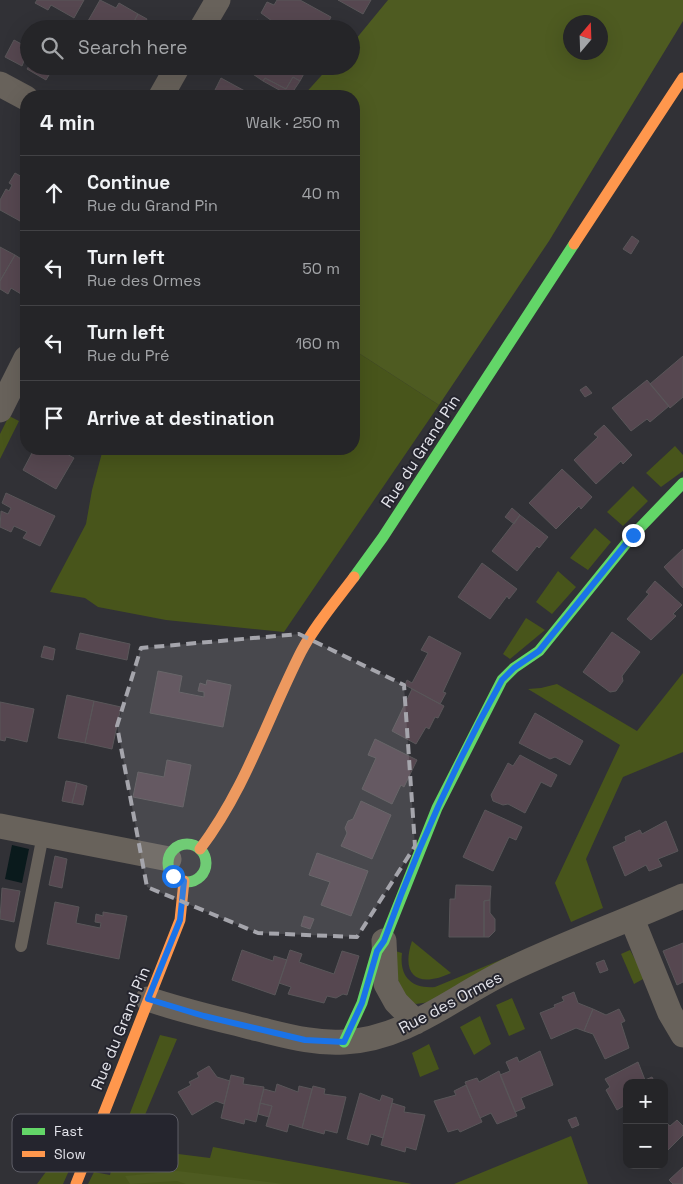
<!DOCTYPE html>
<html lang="en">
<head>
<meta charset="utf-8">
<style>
	:root { --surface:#252528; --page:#2d2d30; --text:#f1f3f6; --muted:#a3a5a8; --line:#424245 }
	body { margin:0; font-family:"Space Grotesk",sans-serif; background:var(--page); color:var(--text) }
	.controls { position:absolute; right:15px; bottom:15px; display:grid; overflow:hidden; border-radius:10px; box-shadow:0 5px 20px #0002 }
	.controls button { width:45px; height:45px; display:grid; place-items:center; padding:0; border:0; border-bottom:1px solid var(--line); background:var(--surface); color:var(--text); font:25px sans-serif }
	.compass { position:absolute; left:563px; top:15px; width:45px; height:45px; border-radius:50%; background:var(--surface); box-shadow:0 5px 20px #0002; rotate:19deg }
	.stop { position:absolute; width:15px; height:15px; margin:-11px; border:4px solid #1a73e8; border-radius:50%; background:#fff }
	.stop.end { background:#1a73e8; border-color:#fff; box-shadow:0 1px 5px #0008 }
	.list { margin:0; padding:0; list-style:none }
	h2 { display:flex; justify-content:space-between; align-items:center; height:65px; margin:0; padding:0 20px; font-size:21px }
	h2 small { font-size:16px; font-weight:400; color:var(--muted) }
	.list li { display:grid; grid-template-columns:32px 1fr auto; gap:15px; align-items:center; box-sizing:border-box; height:75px; padding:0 20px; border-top:1px solid var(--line) }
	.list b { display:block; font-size:19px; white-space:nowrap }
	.list p { margin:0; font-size:16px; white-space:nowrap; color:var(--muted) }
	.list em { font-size:16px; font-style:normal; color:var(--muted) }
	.icon { flex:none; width:28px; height:28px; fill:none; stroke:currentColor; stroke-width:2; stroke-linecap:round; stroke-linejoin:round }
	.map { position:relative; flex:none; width:683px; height:1184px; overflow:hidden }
	.search { position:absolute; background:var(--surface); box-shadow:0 5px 20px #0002; left:20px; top:20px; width:340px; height:55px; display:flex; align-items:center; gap:12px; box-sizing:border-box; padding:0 18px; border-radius:28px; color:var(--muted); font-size:19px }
	.panel { position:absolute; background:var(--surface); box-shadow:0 5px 20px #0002; left:20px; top:90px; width:340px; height:365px; border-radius:20px }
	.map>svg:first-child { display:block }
	.green { fill:#48551b }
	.forest { fill:#4e5b21; fill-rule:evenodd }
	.water { fill:#0a1a1c }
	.building { fill:#564750; stroke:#595659 }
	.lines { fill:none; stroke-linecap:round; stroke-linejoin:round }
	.lane { stroke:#68625b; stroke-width:12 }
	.street { stroke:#68625b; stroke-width:25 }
	.fast { stroke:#63d668; stroke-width:11 }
	.slow { stroke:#ff974d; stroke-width:11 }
	.route { stroke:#1a73e8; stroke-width:6 }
	.marked { fill:#a5a5ac; fill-opacity:0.2; stroke:#a5a5ac; stroke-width:4; stroke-dasharray:10 6; stroke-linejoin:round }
	.labels { text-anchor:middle; stroke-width:4; stroke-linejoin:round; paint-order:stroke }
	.street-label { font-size:16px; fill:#e4e4eb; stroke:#25252e }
	.key { fill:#25252e; stroke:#5e5e67; stroke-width:1 }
	.key-label { font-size:14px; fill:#e4e4eb }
</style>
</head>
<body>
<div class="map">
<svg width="683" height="1184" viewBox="0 0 683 1184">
	<rect width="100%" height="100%" fill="#313136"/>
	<path class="green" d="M354,350L439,405L284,632L166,620L98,607L85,598L50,592L86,524L92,490L103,449H354Z
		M9,416L19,421L0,459V434Z
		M675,446L683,455V471L661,487L646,473Z
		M633,486L648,501L623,526L607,512Z
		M595,528L611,542L588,570L570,558Z
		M558,571L576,587L552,614L536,602Z
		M526,618L545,630L510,659L503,654Z
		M683,673V752L623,777L586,859L603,908L571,922L555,883L620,745L528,689L541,688L557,684L637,731Z
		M585,925L430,1002L416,1004L405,1000L391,960L392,950L402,953C399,977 412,989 435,987Z
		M412,941L451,973C419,988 400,977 412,941Z
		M630,950L645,978L634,984L621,954Z
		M512,998L525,1029L509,1036L496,1005Z
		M480,1016L491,1044L474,1055L460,1027Z
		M160,1035L177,1039L131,1148L210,1158L213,1147L412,1184H88L94,1172L110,1175L117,1147Z
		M429,1044L439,1069L420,1077L412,1053Z
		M71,1130L84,1137L63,1184H37L59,1154Z
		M571,1136L588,1184H454Z"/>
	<path class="forest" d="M388,0H683V21L549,241L439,405L354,350V96H303L330,66H351V45ZM570,22H600V52H570Z
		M178,1171L284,1184H186L177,1181L130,1184L125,1176Z"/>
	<path class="water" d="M12,845L29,849L22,883L5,879Z"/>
	<path class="building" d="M37,0H84L74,18L51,5L48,10L35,3Z
		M100,0L116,8L119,3L138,14L130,29L84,28Z
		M277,0H300L331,17L325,29H305L291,21L286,29H283L261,13L267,2L274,5Z
		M338,0H371L363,14Z
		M138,14L147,19L142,29H130Z
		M257,20L270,27L269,29H252Z
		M14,40L29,48L22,66L5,57Z
		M29,66H45L52,70L46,80L27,69Z
		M241,66H308L300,81L293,77L286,89L265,78L263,81Z
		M293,77L300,81L290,96L263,81L265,78L286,89Z
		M221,78L254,96H210H212Z
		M15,173L26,179V209L20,221L0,210V200L6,189L9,191L12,185L9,183Z
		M632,236L639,241L631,254L623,249Z
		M0,247L15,255L0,281Z
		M15,255L26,262V297L11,288L8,294L0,289V281Z
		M683,356V397L670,408L650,384Z
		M647,380L669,406L650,422L647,419L631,431L612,408Z
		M586,386L592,393L585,397L580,390Z
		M604,425L632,455L623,464L621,461L596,484L574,460L598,437L594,434Z
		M26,448L58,449L74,458L56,489L23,470L32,453Z
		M562,469L592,497L581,509L579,506L556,529L529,503Z
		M6,493L55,516L40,546L23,538L27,532L14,526L11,532L0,527L1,511L8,514L11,508L2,503Z
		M512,508L520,515L514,524L505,517Z
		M520,515L548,537L539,548L537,546L517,571L492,551Z
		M683,549V588L664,567Z
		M482,563L517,589L509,599L507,596L490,619L458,597Z
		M655,581L682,605L673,614L676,616L651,640L627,619L649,594L646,592Z
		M612,632L640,652L622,676L623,681L616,691L610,692L583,672Z
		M80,633L130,644L127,660L76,649Z
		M429,636L461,653L443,692L446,693L440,704L405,685L407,680L412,683L428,653L421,650Z
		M44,646L55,649L53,660L41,657Z
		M158,671L182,676L179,692L204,697V692L198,691L200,683L206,685L207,680L231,685L223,727L150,713Z
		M412,689L444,706L438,718L435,717L429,729L426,727L416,744L392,731Z
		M67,695L94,701L85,743L58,738Z
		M94,701L121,707L112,749L85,743Z
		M0,702L34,709L27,742L6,737L5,741L0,740Z
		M535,713L583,741L570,765L555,757L550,759L519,743Z
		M375,739L417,760L404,787L401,785L392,804L362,789L376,758L368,755Z
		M520,755L557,775L551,787L541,782L525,813L508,804L503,805L493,801L491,795L508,763L513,766Z
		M167,760L191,765L183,807L133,797L138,772L164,777Z
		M66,781L77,783L72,803L62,801Z
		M77,783L87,786L83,805L72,803Z
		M361,801L391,815L372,859L341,846L347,833L345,828L348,821L353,819Z
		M485,810L522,827L516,840L509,837L493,871L463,857Z
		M666,821L678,851L658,859L662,866L649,871L646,865L625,876L613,847L626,841L625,837L640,830L642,834Z
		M317,853L368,871L351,916L321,905L330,882L309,875Z
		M55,856L67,859L62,888L49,885Z
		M456,885L491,886L490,900L484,901V937H449L450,899H455Z
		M2,888L20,891L14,922L0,919Z
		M490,900V913L495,919V931L489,937H484V901Z
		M55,902L79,907L76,923L100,928L101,923L95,922L96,914L103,916V912L127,916L119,959L47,944Z
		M304,916L314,919L310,929L301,926Z
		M683,943V982L677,985L663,951Z
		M242,950L273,961L274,956L287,960L275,995L232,980Z
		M290,950L302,954L299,962L334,974L342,951L359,956L347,995L343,994L336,998L327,996L324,1003L288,994L291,987L279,983Z
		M604,960L608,970L600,973L596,963Z
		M574,992L578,1003L593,1009L584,1031L576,1028L551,1039L540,1013L555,1007L554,1005L564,1001L562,997Z
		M593,1009L606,1015L619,1009L625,1021L621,1023L629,1048L605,1059L593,1034L584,1031Z
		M540,1051L553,1085L521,1098L525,1108L515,1112L500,1075L510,1071L506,1062L517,1057L519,1062Z
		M638,1062L645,1080L652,1077L655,1083H627V1104L617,1110L606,1090L610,1087L605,1079Z
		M209,1066L217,1077L230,1081L224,1104L216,1101L192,1115L178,1092L191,1085L189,1082L199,1077L197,1073Z
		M499,1071L517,1116L497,1124L491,1113L480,1118L465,1082L477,1078L479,1082Z
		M231,1075L244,1078L243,1084L264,1087L256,1122L245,1119L244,1124L221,1118Z
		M277,1084L298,1092L299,1086L312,1089L302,1128L289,1124L287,1132L266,1126L272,1106L260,1103L264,1089L275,1092Z
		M466,1085L482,1122L460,1132L458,1129L448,1132L434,1101L456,1095L454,1091Z
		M313,1086L325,1089L324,1094L346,1097L337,1133L325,1130L324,1134L302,1128Z
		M360,1093L380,1101L382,1095L393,1099L383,1138L371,1134L368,1145L347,1139Z
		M260,1103L272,1106L269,1117L258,1114Z
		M392,1103L405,1107L404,1112L425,1115L416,1150L406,1147L405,1152L381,1145Z
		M576,1117L579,1125L572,1128L568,1120Z
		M677,1120L683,1126V1135L664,1154V1121L670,1126Z
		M683,1167V1184H673L669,1180Z"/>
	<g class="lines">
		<path class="lane" d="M21,946L43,835"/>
		<path class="street" d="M201,29L218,0
			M0,84L26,98
			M161,96L178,66
			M0,410L26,358
			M0,826L169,859
			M632,919L670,1013L683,1035
			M384,941L386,984L396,1002L416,1022
			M148,999C183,1011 219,1019 254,1028C284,1035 313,1044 344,1042C406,1039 452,998 505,972C563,944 624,922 683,896"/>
		<path class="fast" d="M354,577L383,537L574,244
			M168 863a19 19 0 1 1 38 0a19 19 0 1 1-38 0Z
			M344,1042L362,1003L377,951L384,941L437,808L502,680L514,668L539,651L633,535L683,483"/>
		<path class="slow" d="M574,244L683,78
			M200,849C246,788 267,719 301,652C315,625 336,601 354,577
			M76,1184L180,920L184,881"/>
	</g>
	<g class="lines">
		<path class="route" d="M173,876L184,881L180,920L148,999L204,1016L305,1040L344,1042L362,1003L377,951L384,941C416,851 455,764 502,680L514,668L539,651L633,535"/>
	</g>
	<path class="marked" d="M299,634L404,685L415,846L357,937L258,933L147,887L117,726L141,648Z"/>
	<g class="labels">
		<g class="street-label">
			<text transform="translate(420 451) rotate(-57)" y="6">Rue du Grand Pin</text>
			<text transform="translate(450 1002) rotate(-28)" y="6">Rue des Ormes</text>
			<text transform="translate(120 1028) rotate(-68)" y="6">Rue du Grand Pin</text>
		</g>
	</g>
	<rect x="12" y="1114" width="166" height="58" rx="8" class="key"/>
	<rect x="22" y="1128" width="23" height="7" fill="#63d668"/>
	<rect x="22" y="1151" width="23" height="6" fill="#ff974d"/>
	<g class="key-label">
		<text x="54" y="1136">Fast</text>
		<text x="54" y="1159">Slow</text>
	</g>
</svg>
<div class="controls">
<button>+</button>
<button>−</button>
</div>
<svg class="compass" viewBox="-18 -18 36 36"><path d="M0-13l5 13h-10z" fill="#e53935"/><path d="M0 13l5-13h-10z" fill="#a3a5a8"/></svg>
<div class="stop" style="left:173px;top:876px"></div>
<div class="stop end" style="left:633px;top:535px"></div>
<div class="search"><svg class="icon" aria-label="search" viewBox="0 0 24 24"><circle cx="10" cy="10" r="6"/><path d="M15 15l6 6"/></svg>Search here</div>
<section class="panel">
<h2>4 min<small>Walk · 250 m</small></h2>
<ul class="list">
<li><svg class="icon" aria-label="ahead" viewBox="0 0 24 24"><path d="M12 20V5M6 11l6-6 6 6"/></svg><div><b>Continue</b><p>Rue du Grand Pin</p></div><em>40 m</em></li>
<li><svg class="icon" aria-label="left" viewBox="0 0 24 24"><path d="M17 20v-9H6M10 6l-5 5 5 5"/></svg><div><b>Turn left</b><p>Rue des Ormes</p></div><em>50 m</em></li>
<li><svg class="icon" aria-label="left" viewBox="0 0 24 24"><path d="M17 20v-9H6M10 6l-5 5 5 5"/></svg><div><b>Turn left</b><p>Rue du Pré</p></div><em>160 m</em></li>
<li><svg class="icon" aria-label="arrive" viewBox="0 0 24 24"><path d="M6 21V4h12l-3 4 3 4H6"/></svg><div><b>Arrive at destination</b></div></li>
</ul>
</section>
</div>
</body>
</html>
